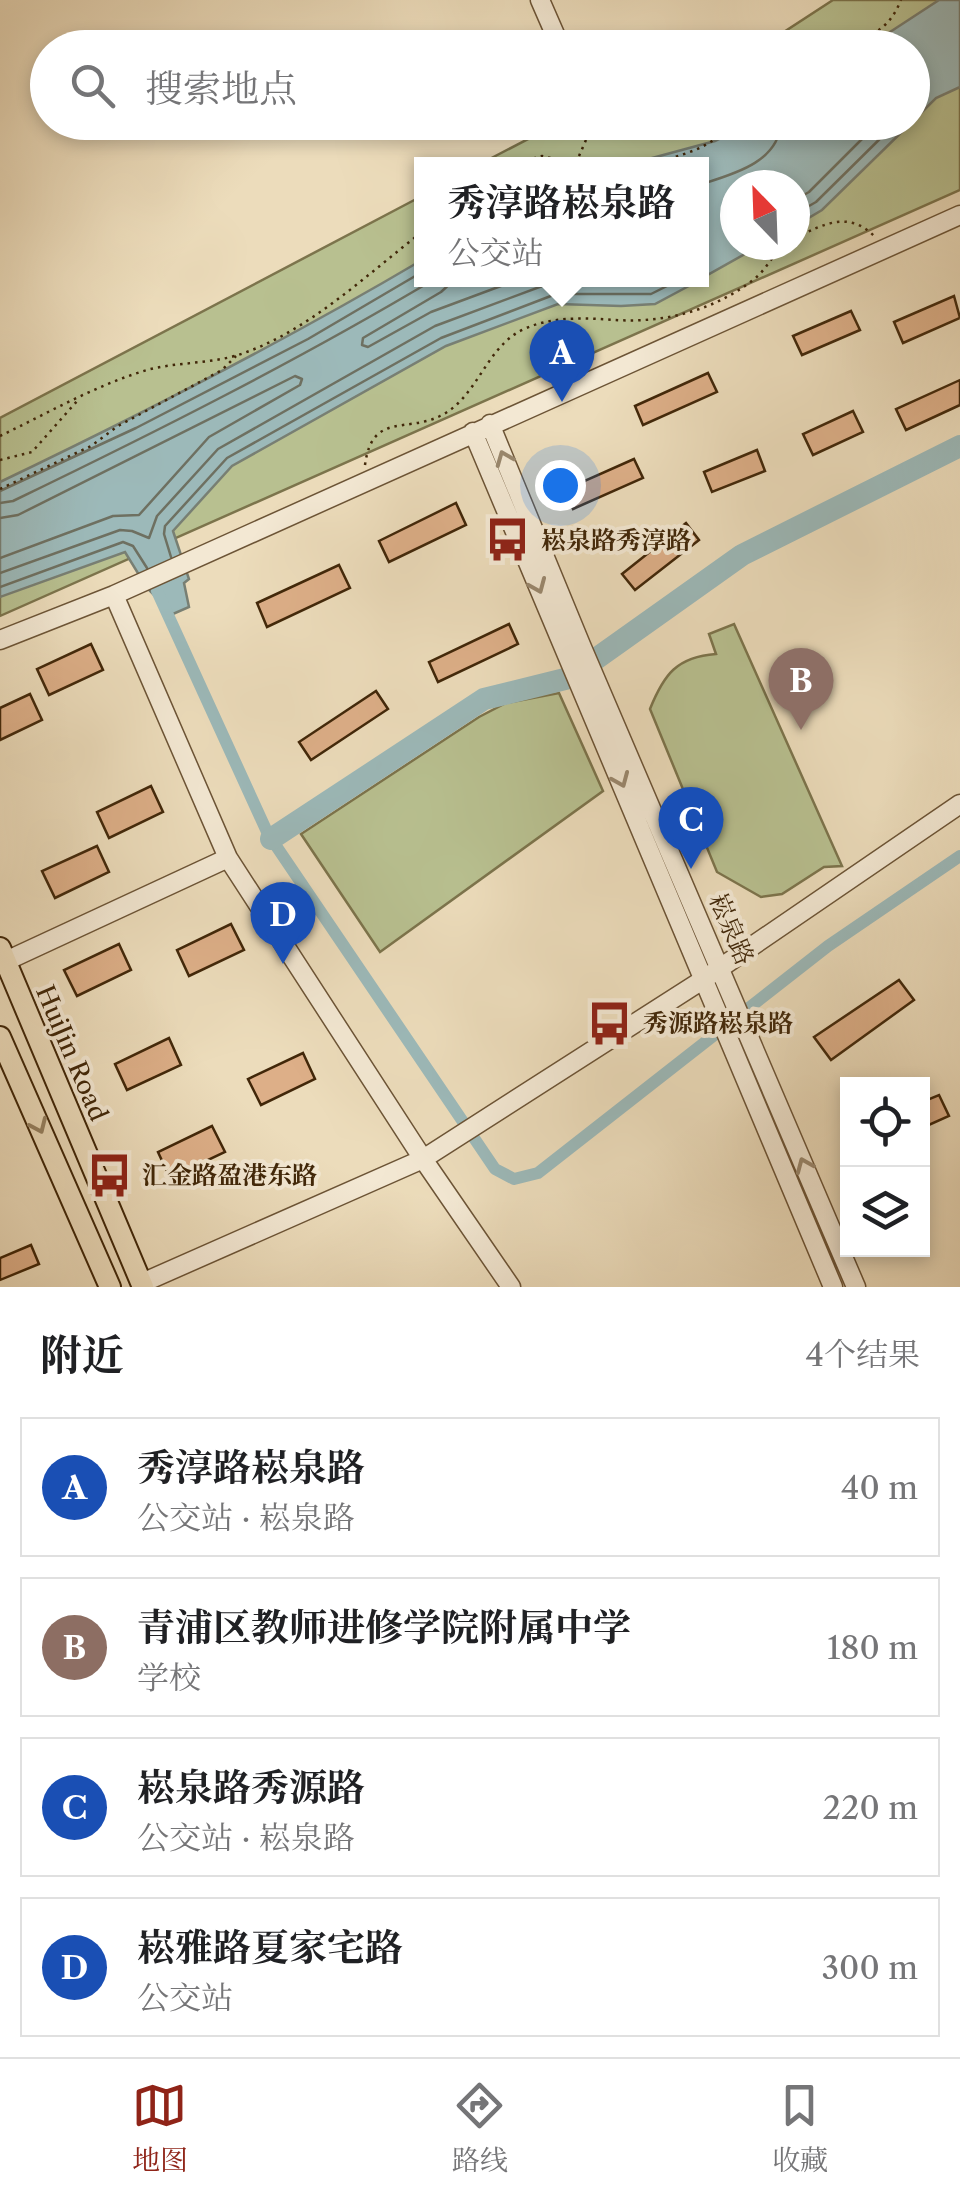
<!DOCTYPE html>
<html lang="zh">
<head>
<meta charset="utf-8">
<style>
	:root { --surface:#fff; --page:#f6f6f6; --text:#202124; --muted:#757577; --line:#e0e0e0; --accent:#8f2418 }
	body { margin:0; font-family:"Libre Caslon Text","Noto Serif SC",serif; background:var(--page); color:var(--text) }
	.controls { position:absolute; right:30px; bottom:30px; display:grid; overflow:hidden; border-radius:0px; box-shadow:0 5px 15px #0003 }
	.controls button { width:90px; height:90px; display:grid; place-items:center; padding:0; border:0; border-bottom:2px solid var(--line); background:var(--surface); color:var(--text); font:50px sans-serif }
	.compass { position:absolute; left:720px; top:170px; width:90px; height:90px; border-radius:50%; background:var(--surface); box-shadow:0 5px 15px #0003; rotate:337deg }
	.you { position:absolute; left:560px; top:485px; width:35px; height:35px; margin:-25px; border:8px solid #fff; border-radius:50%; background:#1a73e8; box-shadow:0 0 0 15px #1a73e833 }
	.badge { display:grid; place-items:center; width:65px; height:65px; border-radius:50%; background:var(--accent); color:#fff; font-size:32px; font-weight:700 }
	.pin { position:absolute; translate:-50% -82px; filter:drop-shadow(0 2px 5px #0008) }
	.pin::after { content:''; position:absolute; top:52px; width:35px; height:30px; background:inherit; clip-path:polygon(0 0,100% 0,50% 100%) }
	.popup { position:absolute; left:414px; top:157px; width:295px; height:130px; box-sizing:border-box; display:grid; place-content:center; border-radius:0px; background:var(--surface); filter:drop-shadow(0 2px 8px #0005); font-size:32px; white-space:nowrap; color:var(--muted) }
	.popup b { font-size:38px; color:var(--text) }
	.popup::after { content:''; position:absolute; left:50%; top:100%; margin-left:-20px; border:20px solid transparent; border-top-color:var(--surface) }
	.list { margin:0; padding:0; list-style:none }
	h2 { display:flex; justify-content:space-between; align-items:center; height:130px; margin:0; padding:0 40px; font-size:42px }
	h2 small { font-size:32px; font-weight:400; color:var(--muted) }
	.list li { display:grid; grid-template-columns:65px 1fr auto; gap:30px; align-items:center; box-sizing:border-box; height:140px; margin:0 20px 20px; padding:0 20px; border:2px solid var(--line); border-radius:0px }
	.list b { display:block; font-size:38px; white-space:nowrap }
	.list p { margin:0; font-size:32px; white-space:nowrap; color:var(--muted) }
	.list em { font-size:32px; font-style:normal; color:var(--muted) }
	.icon { flex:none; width:55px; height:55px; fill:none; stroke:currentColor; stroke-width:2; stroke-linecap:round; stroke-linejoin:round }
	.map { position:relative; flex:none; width:960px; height:1287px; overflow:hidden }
	.search { position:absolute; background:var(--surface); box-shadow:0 5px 15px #0003; left:30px; right:30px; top:30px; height:110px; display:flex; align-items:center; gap:25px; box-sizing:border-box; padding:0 35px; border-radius:55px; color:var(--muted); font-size:38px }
	.sheet { height:770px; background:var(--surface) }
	nav { display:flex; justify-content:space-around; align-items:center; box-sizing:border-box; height:140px; border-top:2px solid var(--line); background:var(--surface); font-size:28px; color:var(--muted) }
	nav a { display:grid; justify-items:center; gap:5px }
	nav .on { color:var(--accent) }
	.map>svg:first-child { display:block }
	.green { fill:#b8c090; stroke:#7c744c; stroke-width:2.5; fill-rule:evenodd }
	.water { fill:#9cb9b9; stroke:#787f73; stroke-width:2.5 }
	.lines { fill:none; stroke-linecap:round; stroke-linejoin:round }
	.shore { stroke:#6e7061; stroke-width:2.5 }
	.canal { stroke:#9cb9b9; stroke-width:12 }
	.river { stroke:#9cb9b9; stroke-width:22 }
	.building { fill:#ddaf88; stroke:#412709; stroke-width:2.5 }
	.minor-casing { stroke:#6c5436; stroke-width:21 }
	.major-casing { stroke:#412709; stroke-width:24 }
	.path { stroke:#412709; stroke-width:2.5; stroke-dasharray:2.5 5; stroke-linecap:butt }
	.minor { stroke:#f3e8d3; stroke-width:18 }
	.major { stroke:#ecdcbb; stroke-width:20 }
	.oneway { stroke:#9a886e }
	.oneway2 { stroke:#968262 }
	.labels { text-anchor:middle; stroke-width:8; stroke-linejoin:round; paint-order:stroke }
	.poi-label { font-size:25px; font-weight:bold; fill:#412709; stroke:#f3e8d3; text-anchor:start }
	.street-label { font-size:25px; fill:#412709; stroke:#f3e8d3 }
</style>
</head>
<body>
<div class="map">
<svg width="960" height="1287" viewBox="0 0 960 1287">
	<rect width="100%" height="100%" fill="#ecdcbb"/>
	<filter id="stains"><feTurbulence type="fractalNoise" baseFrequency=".002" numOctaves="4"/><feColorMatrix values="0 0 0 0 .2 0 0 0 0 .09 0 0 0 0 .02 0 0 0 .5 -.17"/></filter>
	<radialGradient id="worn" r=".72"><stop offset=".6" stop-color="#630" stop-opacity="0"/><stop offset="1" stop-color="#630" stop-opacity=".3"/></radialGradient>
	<path class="green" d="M833,0H960V190L0,616V418L422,196V280H702V165L480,164L559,123L912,122V48L761,47ZM735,185H795V245H735Z
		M734,624L842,866L824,867L782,894L761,897L717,872L650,709C664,674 677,657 716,654L709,634Z
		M559,693L603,791L380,952L301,834L479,717L506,703Z"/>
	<path class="water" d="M939,0H960V87L936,98L913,121L912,48L867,47Z
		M751,123H911L822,210L795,226V185H735V245H761L702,278V165L630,164L715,141Z
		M422,260V280H700L655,304L621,306L558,304L446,346L232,466L173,531L189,579L184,583L189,607L173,614L147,588L125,552L0,597V482C144,413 285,341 422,260Z"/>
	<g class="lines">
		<path class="shore" d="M702,184C734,174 779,162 781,122
			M795,200L809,192L879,122
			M795,214L816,202L897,122
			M454,280L441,292L363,338L362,345L368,347L431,312L517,280
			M0,491L136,428L308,339L422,272
			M0,503L13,501C156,432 297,361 433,280
			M0,518L18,515L295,376L302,379L300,385L209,437L139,515L113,516L0,558
			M171,557L164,534L165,526L227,458L441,338L556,294H651L679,280
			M0,573L120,530L132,531L149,538L157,516L218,449L435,326L553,282L621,284L652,280
			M0,587L123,542L133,546L147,568"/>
		<path class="canal" d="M157,591L268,834L495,1169L514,1179L538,1173L828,946L960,856"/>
		<path class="river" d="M271,839L484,699L569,678L742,555L960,446"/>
	</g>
	<path class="building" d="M954,296L960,318L903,343L894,322Z
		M851,311L860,330L802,355L793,336Z
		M708,373L717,392L643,425L635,406Z
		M960,380V405L906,430L896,409Z
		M853,411L863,432L813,455L803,434Z
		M757,450L765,471L712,492L704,472Z
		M634,459L643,478L573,509L564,490Z
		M456,503L466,525L389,562L379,541Z
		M686,523L699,540L635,590L622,574Z
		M339,565L350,588L267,627L257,603Z
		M509,624L518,644L438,682L429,662Z
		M91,644L103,670L49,695L37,669Z
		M376,691L388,709L311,760L299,742Z
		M30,694L42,720L0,740V708Z
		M151,786L163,812L109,838L97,812Z
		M97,846L109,872L55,898L42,871Z
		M231,924L244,950L189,976L177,950Z
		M119,944L131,970L77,996L64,970Z
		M899,980L914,1000L831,1060L814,1037Z
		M169,1038L181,1065L127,1090L115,1064Z
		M303,1053L315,1079L261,1105L248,1079Z
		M939,1095L949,1116L922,1128V1102Z
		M212,1126L225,1152L170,1178L158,1152Z
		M31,1245L39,1264L0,1280V1258Z"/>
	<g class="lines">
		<defs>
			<path id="minor" d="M540,0L561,48
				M490,424L581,645L856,1287
				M473,432L833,1287
				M114,595L228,858L423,1159L511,1287
				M0,640L114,595L960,215
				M6,961L228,858
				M142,1283L423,1159L704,979L960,804"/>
			<path id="major" d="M0,948L143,1287
				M0,1037L110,1287"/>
		</defs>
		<use href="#minor" class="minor-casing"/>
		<use href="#major" class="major-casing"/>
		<path class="path" d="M791,48C832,32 878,57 901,0
			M576,163L586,140L587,122
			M512,165L542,156L581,165
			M647,165C676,156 714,150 730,122
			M795,238C824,224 849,210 875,237
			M0,436C48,413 96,385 147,370C176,362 209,364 238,355C307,333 366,275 422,232
			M0,460L32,452L78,400
			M365,465C372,412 406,433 440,416C478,398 485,347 524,329C553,316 585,318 615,320C664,323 713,311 753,280C765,271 772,257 782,245
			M0,489L91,446L118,426L222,370L236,356"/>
		<use href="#minor" class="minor"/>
		<use href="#major" class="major"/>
	</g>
	<defs><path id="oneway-chevron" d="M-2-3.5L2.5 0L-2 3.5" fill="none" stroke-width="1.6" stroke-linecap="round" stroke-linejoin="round" transform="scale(2.5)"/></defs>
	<g class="oneway">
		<use href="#oneway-chevron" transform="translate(504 458) rotate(-112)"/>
		<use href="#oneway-chevron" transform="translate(538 586) rotate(67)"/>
		<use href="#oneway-chevron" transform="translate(621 780) rotate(67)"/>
		<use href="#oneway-chevron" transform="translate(804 1165) rotate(-113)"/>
	</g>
	<use class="oneway2" href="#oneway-chevron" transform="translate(39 1126) rotate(66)"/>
	<defs>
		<symbol id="bus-bare" viewBox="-9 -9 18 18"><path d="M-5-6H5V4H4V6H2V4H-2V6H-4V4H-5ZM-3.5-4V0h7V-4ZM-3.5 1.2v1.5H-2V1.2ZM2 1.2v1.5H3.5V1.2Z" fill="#8f2418" stroke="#f3e8d3" stroke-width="2.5" paint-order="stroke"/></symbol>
	</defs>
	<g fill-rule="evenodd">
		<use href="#bus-bare" x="476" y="508" width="63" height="63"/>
		<use href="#bus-bare" x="578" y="992" width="63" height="63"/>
		<use href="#bus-bare" x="78" y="1144" width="63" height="63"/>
	</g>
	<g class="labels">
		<g class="poi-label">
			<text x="541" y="549">崧泉路秀淳路</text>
			<text x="643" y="1032">秀源路崧泉路</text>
			<text x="142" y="1184">汇金路盈港东路</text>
		</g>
		<g class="street-label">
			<text transform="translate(732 929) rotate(67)" y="9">崧泉路</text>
			<text transform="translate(72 1053) rotate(67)" y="9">HuiJin Road</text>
		</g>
	</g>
	<rect width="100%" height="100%" filter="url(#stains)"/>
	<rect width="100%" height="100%" fill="url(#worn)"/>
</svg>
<div class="controls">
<button><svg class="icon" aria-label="locate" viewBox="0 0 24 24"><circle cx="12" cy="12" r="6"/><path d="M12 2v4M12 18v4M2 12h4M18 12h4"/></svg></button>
<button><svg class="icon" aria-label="layers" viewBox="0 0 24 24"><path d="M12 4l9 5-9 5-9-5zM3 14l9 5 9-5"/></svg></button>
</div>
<svg class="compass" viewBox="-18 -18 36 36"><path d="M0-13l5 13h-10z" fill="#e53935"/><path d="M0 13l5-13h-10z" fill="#757577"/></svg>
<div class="you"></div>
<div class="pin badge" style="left:562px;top:402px;background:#1a4fb4">A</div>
<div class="popup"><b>秀淳路崧泉路</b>公交站</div>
<div class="pin badge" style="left:801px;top:730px;background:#8d6e63">B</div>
<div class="pin badge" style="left:691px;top:869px;background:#1a4fb4">C</div>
<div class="pin badge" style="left:283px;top:964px;background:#1a4fb4">D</div>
<div class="search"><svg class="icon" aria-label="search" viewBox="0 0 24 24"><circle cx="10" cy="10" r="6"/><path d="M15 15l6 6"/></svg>搜索地点</div>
</div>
<section class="sheet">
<h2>附近<small>4个结果</small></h2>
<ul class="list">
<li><span class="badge" style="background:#1a4fb4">A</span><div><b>秀淳路崧泉路</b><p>公交站 · 崧泉路</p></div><em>40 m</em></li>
<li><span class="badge" style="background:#8d6e63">B</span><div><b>青浦区教师进修学院附属中学</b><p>学校</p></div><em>180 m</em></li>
<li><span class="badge" style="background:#1a4fb4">C</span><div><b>崧泉路秀源路</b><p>公交站 · 崧泉路</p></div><em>220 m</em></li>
<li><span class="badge" style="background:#1a4fb4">D</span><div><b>崧雅路夏家宅路</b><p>公交站</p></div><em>300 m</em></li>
</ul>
</section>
<nav>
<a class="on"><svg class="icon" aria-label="map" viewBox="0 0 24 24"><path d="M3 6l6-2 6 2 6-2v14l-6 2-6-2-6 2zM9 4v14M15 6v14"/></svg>地图</a>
<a><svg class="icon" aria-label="directions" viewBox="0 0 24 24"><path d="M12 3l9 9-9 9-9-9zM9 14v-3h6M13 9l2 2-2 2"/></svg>路线</a>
<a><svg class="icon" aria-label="saved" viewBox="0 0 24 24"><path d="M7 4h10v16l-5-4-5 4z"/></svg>收藏</a>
</nav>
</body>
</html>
